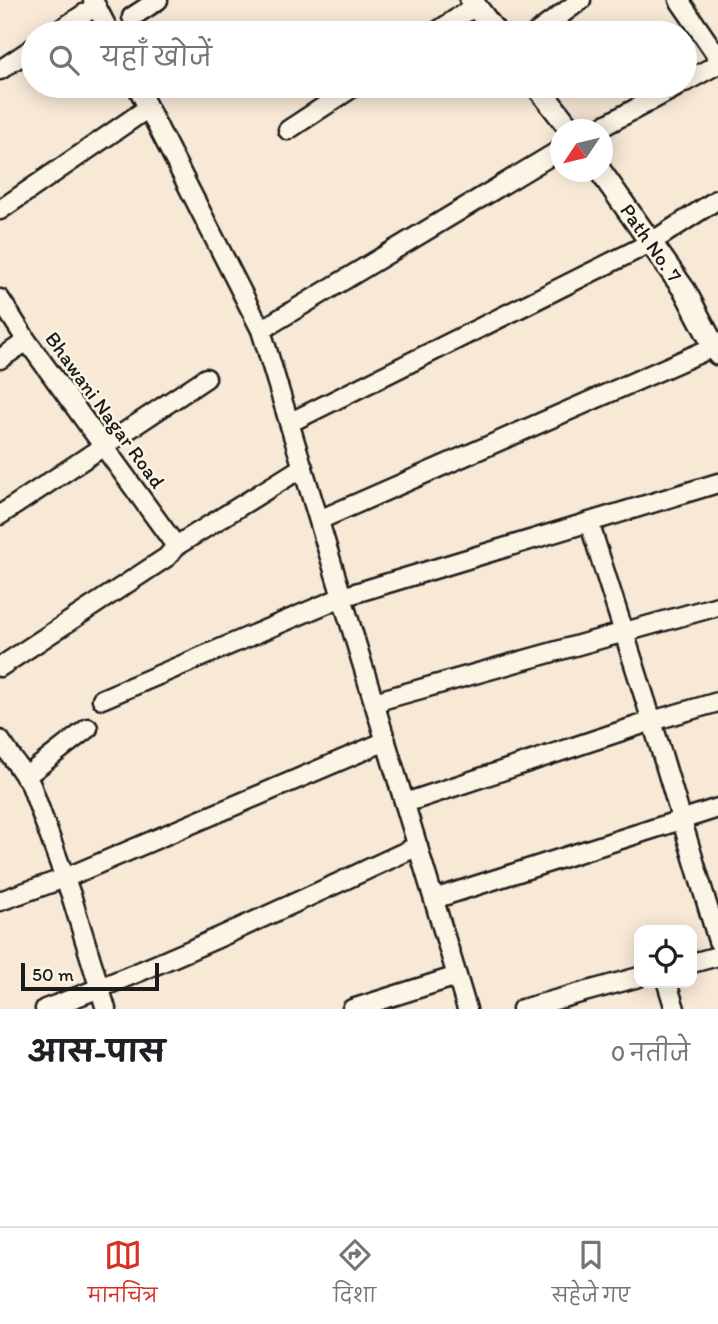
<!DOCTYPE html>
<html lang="hi">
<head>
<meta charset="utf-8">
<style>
	:root { --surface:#fff; --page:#f2f2f2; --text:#202124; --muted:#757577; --line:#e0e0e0; --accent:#d93025 }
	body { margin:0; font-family:Itim,"Playpen Sans Deva",sans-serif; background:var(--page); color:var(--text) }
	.controls { position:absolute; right:21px; bottom:21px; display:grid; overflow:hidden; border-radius:14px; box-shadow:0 4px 18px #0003 }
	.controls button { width:63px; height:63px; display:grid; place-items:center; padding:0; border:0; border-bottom:2px solid var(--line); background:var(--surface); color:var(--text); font:35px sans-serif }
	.compass { position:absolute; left:550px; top:119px; width:63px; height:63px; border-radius:50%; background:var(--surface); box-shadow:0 4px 18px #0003; rotate:235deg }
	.scale { position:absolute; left:21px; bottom:18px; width:138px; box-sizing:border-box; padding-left:7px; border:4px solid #1c1c1c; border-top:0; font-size:19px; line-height:24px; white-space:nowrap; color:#1c1c1c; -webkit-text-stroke:5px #fcf5e5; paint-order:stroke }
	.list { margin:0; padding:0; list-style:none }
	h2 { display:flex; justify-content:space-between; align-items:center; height:91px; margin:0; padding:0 28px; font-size:30px }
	h2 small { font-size:23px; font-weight:400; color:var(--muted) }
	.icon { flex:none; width:38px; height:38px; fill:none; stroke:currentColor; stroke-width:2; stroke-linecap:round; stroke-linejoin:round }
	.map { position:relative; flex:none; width:718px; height:1009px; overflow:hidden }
	.search { position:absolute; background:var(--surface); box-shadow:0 4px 18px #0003; left:21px; right:21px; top:21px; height:77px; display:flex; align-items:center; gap:18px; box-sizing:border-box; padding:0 24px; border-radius:38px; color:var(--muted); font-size:26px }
	.sheet { height:217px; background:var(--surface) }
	nav { display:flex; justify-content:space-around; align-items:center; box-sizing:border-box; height:98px; border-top:2px solid var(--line); background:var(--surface); font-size:19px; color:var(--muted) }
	nav a { display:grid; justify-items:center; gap:4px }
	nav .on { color:var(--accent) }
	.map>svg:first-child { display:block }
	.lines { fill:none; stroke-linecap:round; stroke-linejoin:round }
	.minor-casing { stroke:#1c1c1c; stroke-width:23 }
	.tertiary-casing { stroke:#1c1c1c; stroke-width:26 }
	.minor { stroke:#fcf5e5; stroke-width:18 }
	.tertiary { stroke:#fcf5e5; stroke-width:21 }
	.labels { text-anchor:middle; stroke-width:5; stroke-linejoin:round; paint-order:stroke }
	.street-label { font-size:21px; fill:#1c1c1c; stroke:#fcf5e5 }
</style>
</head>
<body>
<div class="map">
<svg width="718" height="1009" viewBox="0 0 718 1009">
	<rect width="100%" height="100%" fill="#f8e8d6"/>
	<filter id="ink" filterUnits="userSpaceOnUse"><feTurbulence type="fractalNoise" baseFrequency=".0143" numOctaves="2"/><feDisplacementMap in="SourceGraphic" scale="14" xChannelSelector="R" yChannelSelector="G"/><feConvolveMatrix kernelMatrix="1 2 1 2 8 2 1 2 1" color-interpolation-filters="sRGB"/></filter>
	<g filter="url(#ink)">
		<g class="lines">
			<defs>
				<path id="minor" d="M93,0L110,33
					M679,0L718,57
					M132,17L158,0
					M55,33L96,6
					M435,33L475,6
					M536,33L581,0
					M0,70L33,48
					M685,82L718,64
					M137,86L261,330L467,1009
					M288,130L355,86
					M596,130L678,86
					M0,210L148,108
					M0,299L27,341L176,546
					M261,330L560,150
					M0,359L27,341
					M289,423L650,243L718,199
					M0,515L206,378
					M319,520L718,345
					M589,522L652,721L718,941
					M0,667L167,557L176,546L303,467
					M102,699L342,597L718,483
					M374,702L718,606
					M0,740L31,785L71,895L106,1009
					M25,777L88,728
					M405,803L652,721L718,702
					M434,899L718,808
					M0,901L65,878L386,741
					M692,963L718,956
					M667,983L675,1009
					M45,1009C172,962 294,903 418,846
					M352,1009L457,976
					M522,1009L639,977"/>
				<path id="tertiary" d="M471,0L496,33
					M537,86L571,130
					M601,172L685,291L718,354"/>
			</defs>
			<use href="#minor" class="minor-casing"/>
			<use href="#tertiary" class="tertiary-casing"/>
			<use href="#minor" class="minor"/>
			<use href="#tertiary" class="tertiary"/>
		</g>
	</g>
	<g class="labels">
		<g class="street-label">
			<text transform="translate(651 243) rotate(55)" y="7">Path No. 7</text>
			<text transform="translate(105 410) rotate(54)" y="7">Bhawani Nagar Road</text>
		</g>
	</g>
</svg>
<div class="controls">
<button><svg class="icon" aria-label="locate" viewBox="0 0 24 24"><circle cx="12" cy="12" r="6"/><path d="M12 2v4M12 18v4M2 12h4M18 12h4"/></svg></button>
</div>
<svg class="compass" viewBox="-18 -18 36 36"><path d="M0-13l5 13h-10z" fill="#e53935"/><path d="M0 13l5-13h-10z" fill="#757577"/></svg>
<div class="scale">50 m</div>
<div class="search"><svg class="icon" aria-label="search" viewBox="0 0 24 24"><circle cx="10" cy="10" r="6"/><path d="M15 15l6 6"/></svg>यहाँ खोजें</div>
</div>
<section class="sheet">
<h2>आस-पास<small>0 नतीजे</small></h2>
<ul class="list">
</ul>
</section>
<nav>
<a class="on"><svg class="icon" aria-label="map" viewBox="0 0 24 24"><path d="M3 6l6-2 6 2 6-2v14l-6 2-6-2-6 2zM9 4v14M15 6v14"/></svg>मानचित्र</a>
<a><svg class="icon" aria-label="directions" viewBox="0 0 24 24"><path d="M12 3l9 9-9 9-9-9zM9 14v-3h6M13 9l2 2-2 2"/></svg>दिशा</a>
<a><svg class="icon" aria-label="saved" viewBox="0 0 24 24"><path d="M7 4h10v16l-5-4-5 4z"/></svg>सहेजे गए</a>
</nav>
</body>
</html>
